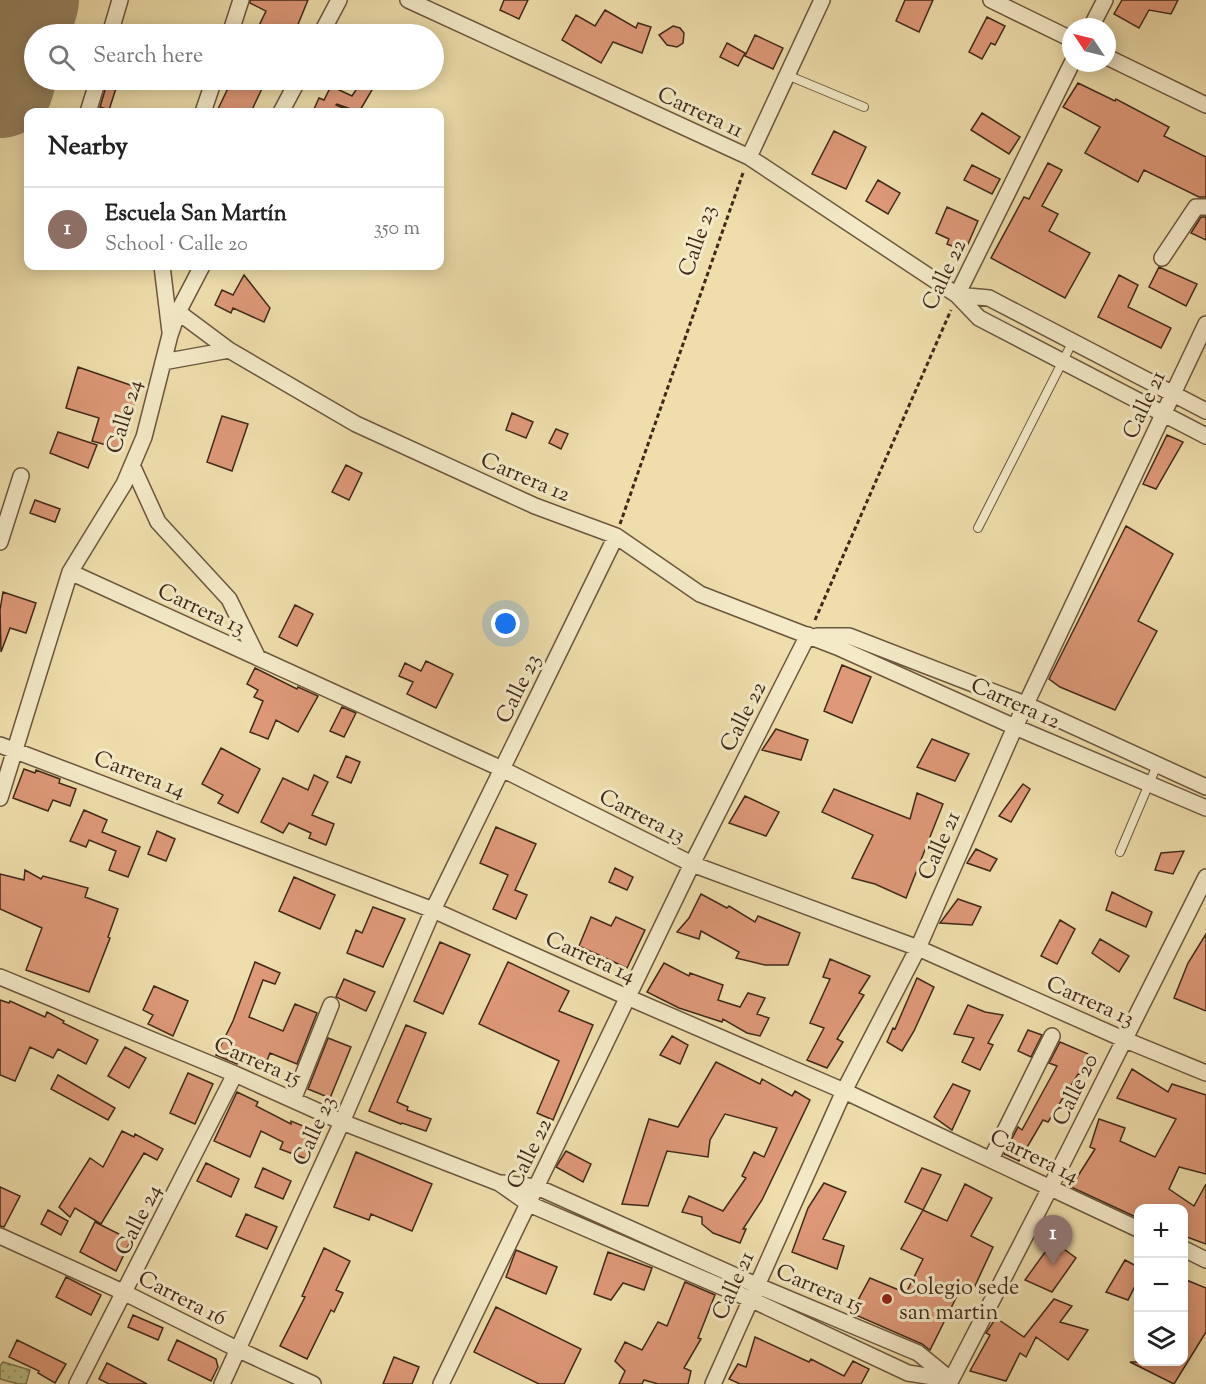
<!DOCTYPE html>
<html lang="en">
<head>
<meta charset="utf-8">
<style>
	:root { --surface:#fff; --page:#f2f2f2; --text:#222; --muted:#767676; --line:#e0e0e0; --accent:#b45309 }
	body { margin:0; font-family:"Sorts Mill Goudy",serif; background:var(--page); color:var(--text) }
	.controls { position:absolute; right:18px; bottom:18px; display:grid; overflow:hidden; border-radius:12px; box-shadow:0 3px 15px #0003 }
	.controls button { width:54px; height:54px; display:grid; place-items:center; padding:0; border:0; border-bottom:2px solid var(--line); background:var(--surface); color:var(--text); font:30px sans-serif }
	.compass { position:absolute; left:1062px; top:18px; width:54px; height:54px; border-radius:50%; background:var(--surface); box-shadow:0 3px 15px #0003; rotate:305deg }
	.you { position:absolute; left:506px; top:624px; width:21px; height:21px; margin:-15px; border:4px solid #fff; border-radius:50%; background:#1a73e8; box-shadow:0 0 0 9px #1a73e833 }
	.badge { display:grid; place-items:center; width:39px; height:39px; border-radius:50%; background:var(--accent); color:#fff; font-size:20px; font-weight:700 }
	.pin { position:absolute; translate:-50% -50px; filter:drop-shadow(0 2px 3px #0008) }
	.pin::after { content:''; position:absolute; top:32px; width:21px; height:18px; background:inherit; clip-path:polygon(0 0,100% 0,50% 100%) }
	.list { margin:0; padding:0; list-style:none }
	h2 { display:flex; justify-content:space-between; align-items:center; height:78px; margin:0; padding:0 24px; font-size:26px }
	h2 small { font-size:20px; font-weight:400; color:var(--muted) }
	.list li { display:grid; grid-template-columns:39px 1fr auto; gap:18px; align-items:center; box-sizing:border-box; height:84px; padding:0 24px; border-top:2px solid var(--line) }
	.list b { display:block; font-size:22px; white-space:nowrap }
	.list p { margin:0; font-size:20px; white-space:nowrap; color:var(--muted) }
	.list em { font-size:20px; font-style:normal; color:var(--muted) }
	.icon { flex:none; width:33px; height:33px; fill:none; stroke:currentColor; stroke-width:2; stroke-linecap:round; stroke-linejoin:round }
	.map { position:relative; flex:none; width:1206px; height:1384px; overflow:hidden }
	.search { position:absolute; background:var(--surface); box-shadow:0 3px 15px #0003; left:24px; top:24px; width:420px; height:66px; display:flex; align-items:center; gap:15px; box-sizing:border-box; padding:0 21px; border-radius:33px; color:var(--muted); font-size:22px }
	.panel { position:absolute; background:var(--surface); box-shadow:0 3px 15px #0003; left:24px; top:108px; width:420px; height:162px; border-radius:12px }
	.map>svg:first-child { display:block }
	.grass { fill:url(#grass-dots); stroke:#7e7450; stroke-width:1.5 }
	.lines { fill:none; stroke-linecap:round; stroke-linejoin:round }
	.runway { stroke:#978462; stroke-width:108 }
	.building { fill:#de9978; stroke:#402919; stroke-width:1.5 }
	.lane-casing { stroke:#6c563e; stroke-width:10 }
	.street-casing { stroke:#6c563e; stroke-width:18 }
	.path { stroke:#402919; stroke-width:3; stroke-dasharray:4.5 3; stroke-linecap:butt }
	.lane { stroke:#f4eac8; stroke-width:8 }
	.street { stroke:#f4eac8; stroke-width:15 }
	.poi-dot { fill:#8f2418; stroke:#f4eac8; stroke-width:2 }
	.labels { text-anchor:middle; stroke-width:6; stroke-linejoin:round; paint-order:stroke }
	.street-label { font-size:22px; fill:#402919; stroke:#f4eac8 }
	.poi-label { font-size:22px; fill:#402919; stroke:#f4eac8; text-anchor:start }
</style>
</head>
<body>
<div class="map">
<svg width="1206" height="1384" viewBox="0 0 1206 1384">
	<defs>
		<pattern id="grass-dots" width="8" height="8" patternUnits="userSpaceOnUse" patternTransform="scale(1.5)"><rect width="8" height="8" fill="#bcc086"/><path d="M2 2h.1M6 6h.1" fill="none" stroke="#9a9c6d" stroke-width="1.8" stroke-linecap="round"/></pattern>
	</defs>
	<rect width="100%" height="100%" fill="#eedeab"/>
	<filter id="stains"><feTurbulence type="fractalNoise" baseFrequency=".00333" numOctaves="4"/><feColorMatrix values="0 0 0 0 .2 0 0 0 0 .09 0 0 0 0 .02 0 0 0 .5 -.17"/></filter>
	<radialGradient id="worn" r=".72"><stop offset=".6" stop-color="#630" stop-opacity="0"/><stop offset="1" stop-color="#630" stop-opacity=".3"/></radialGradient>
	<path class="grass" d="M3,1362L30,1370L26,1384H18L0,1379V1366Z"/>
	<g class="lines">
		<path class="runway" d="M0,84L25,0"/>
	</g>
	<path class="building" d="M250,0H308L294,34H255L266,11L250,3Z
		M504,0H528L519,19L500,10Z
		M905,0H933L919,32L896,21Z
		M1122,0H1178L1171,14L1149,10L1139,28L1114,14Z
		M605,10L636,28L638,23L651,27L642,53L613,42L601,63L562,40L576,15L595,26Z
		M987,17L1005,26L995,45L991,43L982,59L969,52Z
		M673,26L680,28L684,33L683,43L677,47L667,45L659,35Z
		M755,35L783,48L773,69L745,56Z
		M727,43L745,53L738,66L720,57Z
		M108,80L118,82L109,110L100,107Z
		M232,80H266L251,112H226L218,109Z
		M361,82L372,90L359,112L337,104L336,105L353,112H318L314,109L319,98L324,100L331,86L352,96Z
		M1078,83L1115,101L1116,99L1169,127L1164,136L1206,157V197H1199L1144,170L1138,182L1085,153L1100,127L1063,107Z
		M982,113L1020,137L1009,154L971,130Z
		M834,131L866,147L846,189L812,174Z
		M1048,163L1062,170L1042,206L1058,214L1049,231L1090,253L1065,298L991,258L1024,197L1029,199Z
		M972,165L1000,179L992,194L964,180Z
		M878,180L900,193L888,214L866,201Z
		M947,207L978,221L965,251L947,244L949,239L936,233Z
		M1201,217H1206V240L1191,233Z
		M1159,267L1197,284L1186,306L1149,287Z
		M244,275L270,308L264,322L233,308L231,313L215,305L222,290L233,295Z
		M1119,275L1138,285L1128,307L1171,328L1161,348L1098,317Z
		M78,367L139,388L121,449L92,441L99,418L66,408Z
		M512,413L533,422L526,438L506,430Z
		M222,416L248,424L232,471L207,462Z
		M556,429L568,434L561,449L549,443Z
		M58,432L97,445L88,468L50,453Z
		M1167,435L1183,442L1156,489L1143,484Z
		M346,465L362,473L349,500L332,492Z
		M35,500L60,509L55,522L30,513Z
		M1126,526L1173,554L1138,621L1157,631L1115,710L1060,687L1049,679Z
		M3,592L36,603L26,633L10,628L1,652L0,610Z
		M295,605L313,614L297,646L279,637Z
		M426,661L453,674L436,708L407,694L413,682L399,676L405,663L421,671Z
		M842,665L871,677L852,723L824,711Z
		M255,668L297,689L298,687L318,696L298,732L276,720L268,739L250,732L263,701L254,697L258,690L247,684Z
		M342,707L356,713L344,737L330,731Z
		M776,729L808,740L801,760L762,750Z
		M932,739L969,754L955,781L917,767Z
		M221,748L260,769L238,813L218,803L223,795L202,784Z
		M346,756L360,762L351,783L337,777Z
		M24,769L35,773L36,770L60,779L59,783L76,789L70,806L53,800L48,811L13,798Z
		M314,775L328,782L312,815L334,824L326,845L309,838L311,833L289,823L283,833L261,822L283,778L308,790Z
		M1023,784L1030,789L1011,822L999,816Z
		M834,789L910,819L917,793L943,804L906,898L875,884L852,878L873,835L822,812Z
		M745,796L779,812L766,836L729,823Z
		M84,810L107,820L102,832L140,847L128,877L109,870L116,851L89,840L86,847L70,841Z
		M496,827L536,844L515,890L527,895L516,919L493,909L508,875L480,863Z
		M157,831L175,839L166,861L148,854Z
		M976,849L997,859L990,871L967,863Z
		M1184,851L1173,874L1155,870L1161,853Z
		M615,868L633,877L627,890L609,882Z
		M25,870L41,879L43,876L88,888L85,897L118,909L108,937L110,938L89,992L26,970L42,928L0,909V874L24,880Z
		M294,877L335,895L320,929L279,911Z
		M1112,892L1152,912L1146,927L1106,910Z
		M701,894L727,908L729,906L755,922L758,916L800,933L788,965H765L736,958L739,952L701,931L699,939L677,932L689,918Z
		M958,899L981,907L972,925L940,923Z
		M373,907L405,919L383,967L347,953L356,930L362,933Z
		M591,917L611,926L616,917L645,930L627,968L579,946Z
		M1060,920L1075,929L1057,964L1041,956Z
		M1206,934V1011L1174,998L1188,963Z
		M1100,939L1129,956L1119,972L1092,953Z
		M440,942L470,955L443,1014L414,1001Z
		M830,959L870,976L859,993L864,995L837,1039L843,1042L827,1068L807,1060L824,1028L810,1023L830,979L823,977Z
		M255,962L280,973L275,984L263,980L249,1017L283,1031L295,1004L317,1013L297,1064L270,1053L265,1066L241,1056L237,1064L216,1055L233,1021Z
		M508,962L569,991L559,1011L593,1025L553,1120L537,1113L559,1061L479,1024Z
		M664,963L689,976L690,973L723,985L718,1000L740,1007L748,993L765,998L757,1014L769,1018L760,1036L747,1033L723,1019L722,1022L679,1008L647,992Z
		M917,978L934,987L914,1031L902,1051L887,1042L893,1028L895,1029Z
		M344,979L375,992L366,1011L336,997Z
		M154,986L188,1001L173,1036L148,1024L153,1015L143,1010Z
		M0,1000L9,1003L10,1001L45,1017L47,1012L64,1021L63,1023L98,1040L86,1064L58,1049L53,1058L30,1047L15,1081L0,1075Z
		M968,1005L985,1012L1003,1015L988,1043L993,1045L980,1070L962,1062L974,1038L954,1034Z
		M406,1025L426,1033L397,1102L408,1107L407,1110L431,1119L426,1131L402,1123L401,1124L369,1111Z
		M1028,1030L1042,1035L1031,1057L1018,1051Z
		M672,1036L688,1045L680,1064L660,1055Z
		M328,1038L351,1047L330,1098L308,1089Z
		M1060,1042L1093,1056L1083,1075L1078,1074L1048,1122L1043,1120L1019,1161L1004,1154L1018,1127L1022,1130L1057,1066L1049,1063Z
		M125,1047L146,1058L129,1088L108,1076Z
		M716,1062L760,1084L762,1079L792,1096L795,1091L810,1100L762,1200L743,1229H746L740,1243L713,1233L702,1224V1217L682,1212L689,1196L723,1211L746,1178L742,1176L754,1152L764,1157L777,1128L725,1114L710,1140L708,1157L667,1151L648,1206L622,1204L649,1119L678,1127Z
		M1132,1069L1168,1092L1172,1084L1206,1095V1174L1179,1167L1169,1189L1194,1206L1206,1184V1244L1184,1236V1209H1138V1218L1071,1187L1095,1149L1090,1147L1099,1119L1125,1128L1120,1141L1155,1157L1176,1119L1117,1098Z
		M188,1073L213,1084L195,1124L170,1113Z
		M58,1075L115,1108L108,1120L51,1089Z
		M953,1084L970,1091L952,1130L934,1117Z
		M237,1092L258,1102L256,1106L291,1124V1121L320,1133L309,1160L280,1149L283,1142L261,1131L250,1157L214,1141Z
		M122,1131L134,1137L135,1134L163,1149L157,1160L144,1153L101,1224L75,1208L70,1217L59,1207L90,1158L103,1167Z
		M566,1151L591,1164L583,1182L556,1167Z
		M356,1152L432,1184L412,1231L371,1214L369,1220L334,1207Z
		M206,1163L239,1179L231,1197L197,1181Z
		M263,1168L291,1181L283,1199L255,1187Z
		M922,1168L941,1175L923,1210L905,1202Z
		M824,1183L846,1192L823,1239L844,1246L837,1269L792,1252L808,1208Z
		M965,1184L992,1198L971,1236L993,1247L974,1288L963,1284L930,1350L922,1344L851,1313L870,1278L906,1293L923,1259L901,1249L923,1210L947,1221Z
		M0,1187L20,1196L4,1227L0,1226Z
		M48,1210L68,1221L61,1235L41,1224Z
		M246,1214L277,1227L267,1249L236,1236Z
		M95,1222L131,1240L116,1271L80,1252Z
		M1053,1241L1076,1258L1052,1292L1025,1280Z
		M324,1248L350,1261L336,1290L343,1293L334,1312L331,1310L307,1359L280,1346L305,1297L302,1296Z
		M516,1250L557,1267L546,1294L506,1277Z
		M608,1252L652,1268L644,1290L623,1283L611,1300L594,1294Z
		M1125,1260L1138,1267V1280L1128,1300L1106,1292Z
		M66,1277L101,1295L91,1315L56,1297Z
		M1184,1279L1206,1288V1332L1174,1384L1130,1362H1184Z
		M685,1282L715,1295L698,1338L701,1339L684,1368L691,1371L688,1384H658L644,1380L642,1384H619L625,1371L615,1361L625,1342L642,1350L658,1322L667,1326Z
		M1054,1299L1072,1306L1060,1322L1088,1330L1068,1360L1036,1337L1026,1357L1020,1353L1006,1381L970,1371L990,1335L986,1333L996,1318L1024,1337Z
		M496,1307L581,1349L564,1384H539L474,1352Z
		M133,1315L163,1328L158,1340L128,1327Z
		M755,1337L809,1362L811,1359L844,1376L853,1361L869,1369L861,1384H740L729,1379L738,1364L746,1367Z
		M17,1340L66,1364L55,1383L38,1373L39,1371L9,1357Z
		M177,1340L216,1359L218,1367L211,1381L168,1360Z
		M394,1357L419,1367L412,1384H383Z
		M107,1363L147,1384H109L99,1379Z"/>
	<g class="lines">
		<defs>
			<path id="lane" d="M787,75L864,107
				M978,528L1073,341
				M1120,852L1157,765"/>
			<path id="street" d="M408,0L749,157L957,295L979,318L1206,436
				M991,0L1071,39
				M1091,27L1105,0
				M110,34L120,0
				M230,34L241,0
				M321,34L339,0
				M1107,57L1206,105
				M88,112L98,80
				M203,112L214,80
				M281,112L298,80
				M749,157L822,0
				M1162,258L1196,207H1206
				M162,266L170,332
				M957,295L989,298L1206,411
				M957,295L1072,63
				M178,312L229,350L356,424L535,506L616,536L700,594L837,647L1015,727L1206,808
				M163,362L229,350
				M132,465L158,522L229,599L258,658
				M0,542L21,476
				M70,572L502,769L692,864L918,948L1123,1039L1206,1073
				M817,636H849L1025,704L1206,787
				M0,745L433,910L627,997L844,1091L1138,1229
				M0,798L70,572L124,484L144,437L170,335L178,312L202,266
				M0,977L235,1074L342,1122L499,1183L529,1204L750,1299L908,1373L951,1380
				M293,1100L331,1005
				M991,1159L1052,1036
				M502,1183L537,1187L756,1285L918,1353L950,1379
				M0,1236L125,1293L239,1350L313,1384
				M1184,1249L1206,1260
				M77,1384L235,1074
				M222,1384L342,1122L433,910L616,536
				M441,1384L692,864L808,635
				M713,1384L844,1091L918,948L1015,727L1206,324
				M949,1384L1050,1188L1206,877"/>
		</defs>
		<use href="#lane" class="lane-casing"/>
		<use href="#street" class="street-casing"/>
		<path class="path" d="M620,524L744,170
			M815,620L951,310"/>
		<use href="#lane" class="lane"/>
		<use href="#street" class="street"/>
	</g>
	<circle class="poi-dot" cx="887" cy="1299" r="6"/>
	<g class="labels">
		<g class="street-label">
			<text transform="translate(701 111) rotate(25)" y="8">Carrera 11</text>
			<text transform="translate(696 240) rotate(-71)" y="8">Calle 23</text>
			<text transform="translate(943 274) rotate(-65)" y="8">Calle 22</text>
			<text transform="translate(1143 404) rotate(-65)" y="8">Calle 21</text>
			<text transform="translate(123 416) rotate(-73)" y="8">Calle 24</text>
			<text transform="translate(526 476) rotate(23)" y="8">Carrera 12</text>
			<text transform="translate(202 608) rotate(25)" y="8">Carrera 13</text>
			<text transform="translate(517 688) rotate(-64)" y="8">Calle 23</text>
			<text transform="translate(1016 702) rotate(24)" y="8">Carrera 12</text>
			<text transform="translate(742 716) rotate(-63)" y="8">Calle 22</text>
			<text transform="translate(140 773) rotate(21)" y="8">Carrera 14</text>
			<text transform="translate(643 815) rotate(27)" y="8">Carrera 13</text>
			<text transform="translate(938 845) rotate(-66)" y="8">Calle 21</text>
			<text transform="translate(591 956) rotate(24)" y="8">Carrera 14</text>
			<text transform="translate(1091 1000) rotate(24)" y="8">Carrera 13</text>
			<text transform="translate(258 1060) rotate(23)" y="8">Carrera 15</text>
			<text transform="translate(1074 1089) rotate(-64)" y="8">Calle 20</text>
			<text transform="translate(313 1130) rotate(-66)" y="8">Calle 23</text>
			<text transform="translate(528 1153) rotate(-64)" y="8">Calle 22</text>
			<text transform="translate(1035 1155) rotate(26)" y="8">Carrera 14</text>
			<text transform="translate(137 1219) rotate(-63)" y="8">Calle 24</text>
			<text transform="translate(732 1285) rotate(-66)" y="8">Calle 21</text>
			<text transform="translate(820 1287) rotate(23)" y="8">Carrera 15</text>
			<text transform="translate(183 1297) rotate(27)" y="8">Carrera 16</text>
		</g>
		<g class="poi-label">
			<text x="899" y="1294">Colegio sede<tspan x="899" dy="25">san martin</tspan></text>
		</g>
	</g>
	<rect width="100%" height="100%" filter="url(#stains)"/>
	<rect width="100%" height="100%" fill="url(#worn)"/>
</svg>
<div class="controls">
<button>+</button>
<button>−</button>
<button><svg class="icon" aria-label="layers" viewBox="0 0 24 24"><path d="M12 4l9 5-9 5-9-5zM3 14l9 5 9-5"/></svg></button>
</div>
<svg class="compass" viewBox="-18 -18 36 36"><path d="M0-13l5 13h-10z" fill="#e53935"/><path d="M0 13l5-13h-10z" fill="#767676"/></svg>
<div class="you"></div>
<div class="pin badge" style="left:1053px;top:1265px;background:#8d6e63">1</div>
<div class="search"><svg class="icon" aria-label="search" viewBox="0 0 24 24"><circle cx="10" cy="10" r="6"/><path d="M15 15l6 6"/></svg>Search here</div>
<section class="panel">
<h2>Nearby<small></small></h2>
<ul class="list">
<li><span class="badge" style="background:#8d6e63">1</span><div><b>Escuela San Martín</b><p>School · Calle 20</p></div><em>350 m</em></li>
</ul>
</section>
</div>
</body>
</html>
